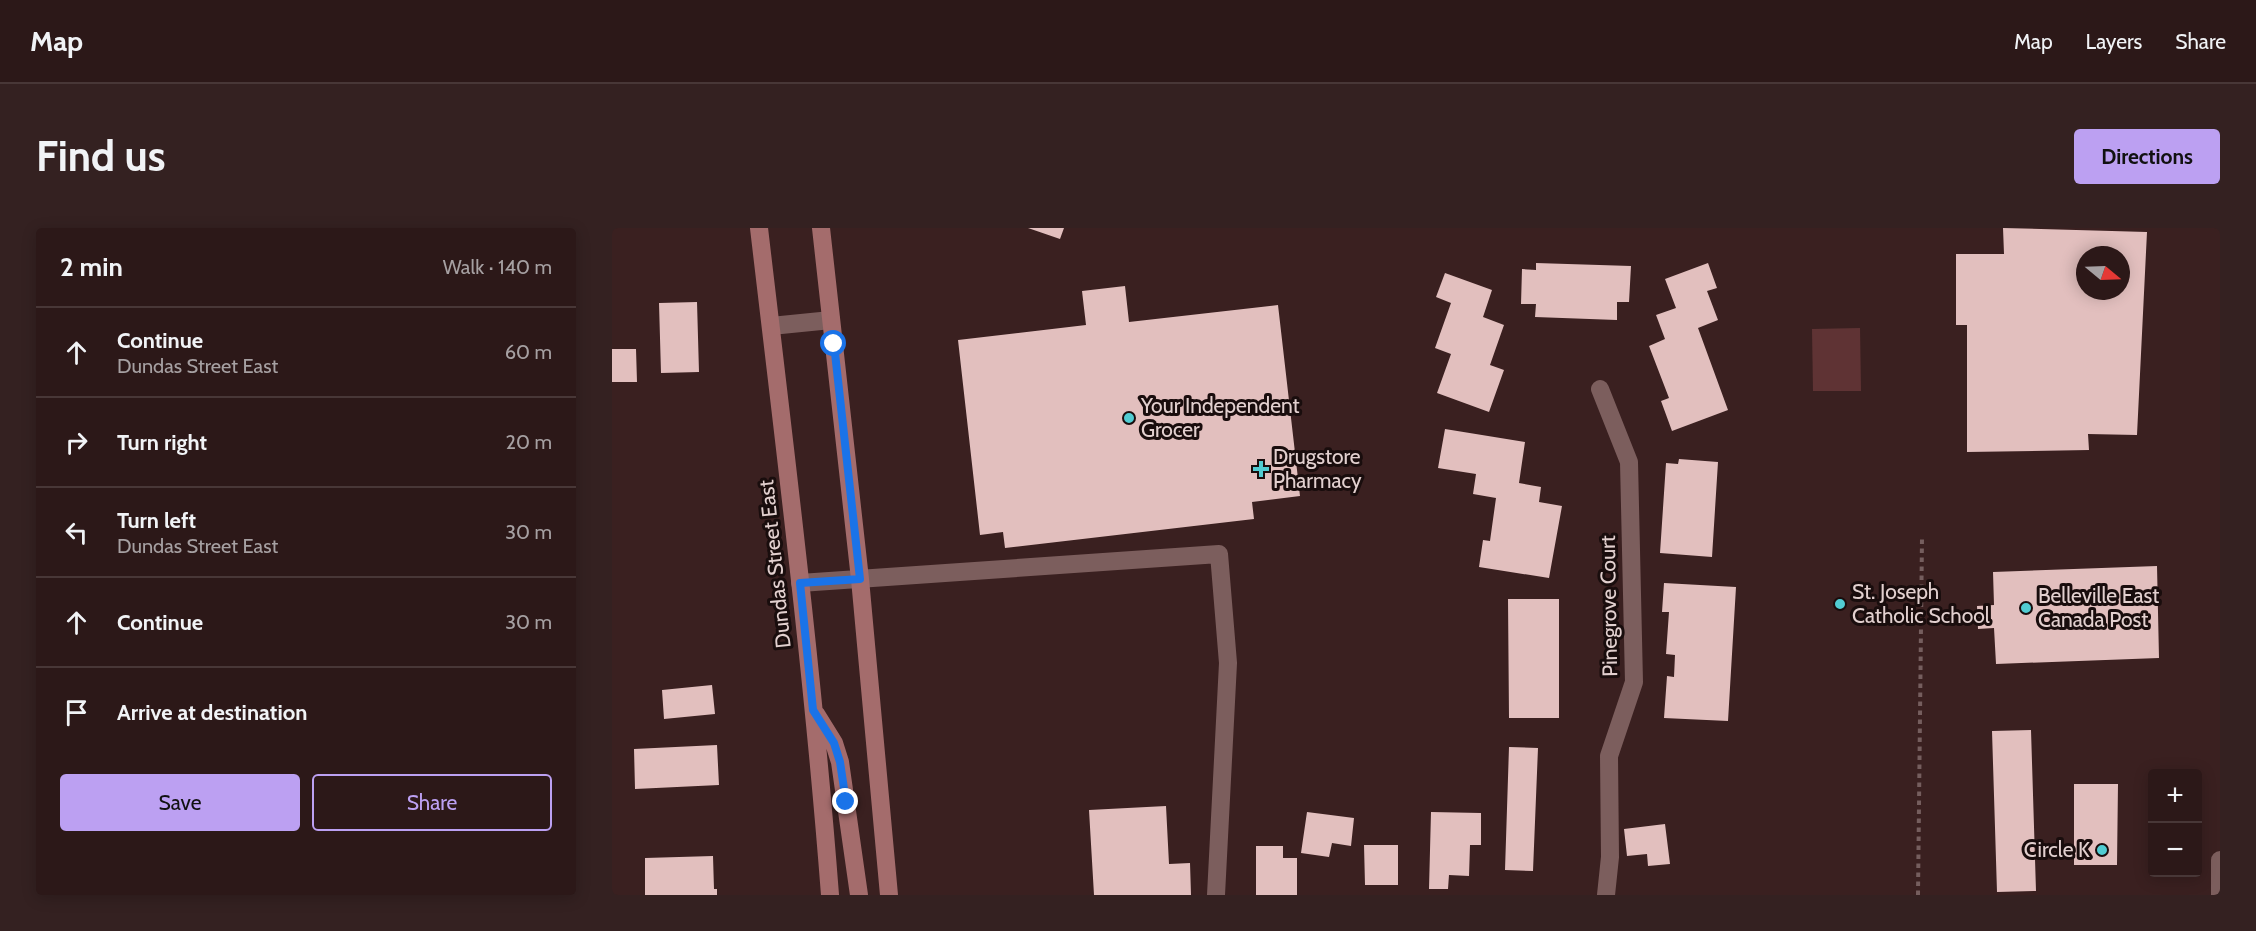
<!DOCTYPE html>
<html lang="en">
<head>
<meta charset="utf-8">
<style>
	:root { --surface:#2c1818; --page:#342121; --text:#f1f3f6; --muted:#a6a0a2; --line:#483737; --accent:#bca0f2 }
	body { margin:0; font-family:Cabin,sans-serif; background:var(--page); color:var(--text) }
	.controls { position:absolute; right:18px; bottom:18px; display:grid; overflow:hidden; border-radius:6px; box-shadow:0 3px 15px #0003 }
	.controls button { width:54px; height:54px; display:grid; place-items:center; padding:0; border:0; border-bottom:2px solid var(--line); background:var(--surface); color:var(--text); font:30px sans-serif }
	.compass { position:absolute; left:1464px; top:18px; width:54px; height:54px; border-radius:50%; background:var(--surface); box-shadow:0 3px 15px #0003; rotate:109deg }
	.stop { position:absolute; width:18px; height:18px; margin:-14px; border:4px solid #1a73e8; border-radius:50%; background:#fff }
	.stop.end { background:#1a73e8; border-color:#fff; box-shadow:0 2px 6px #0008 }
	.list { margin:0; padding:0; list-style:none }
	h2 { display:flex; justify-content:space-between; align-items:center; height:78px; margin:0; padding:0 24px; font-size:26px }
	h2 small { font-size:20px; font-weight:400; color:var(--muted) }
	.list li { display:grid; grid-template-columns:39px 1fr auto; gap:18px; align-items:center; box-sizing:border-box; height:90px; padding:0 24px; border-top:2px solid var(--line) }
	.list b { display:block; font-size:22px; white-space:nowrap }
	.list p { margin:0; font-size:20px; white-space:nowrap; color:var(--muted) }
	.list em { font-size:20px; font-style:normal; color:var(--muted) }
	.actions { display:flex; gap:12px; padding:18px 24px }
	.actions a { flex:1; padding:14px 0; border:2px solid var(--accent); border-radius:6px; text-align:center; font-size:21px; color:var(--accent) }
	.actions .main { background:var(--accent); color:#111 }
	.icon { flex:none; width:33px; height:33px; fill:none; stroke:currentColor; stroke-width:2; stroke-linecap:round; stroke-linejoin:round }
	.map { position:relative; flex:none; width:1608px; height:667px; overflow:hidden; border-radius:6px }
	header { display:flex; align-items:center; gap:36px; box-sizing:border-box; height:84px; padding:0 30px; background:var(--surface); border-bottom:2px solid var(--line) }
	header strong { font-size:28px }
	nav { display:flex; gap:33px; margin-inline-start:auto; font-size:21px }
	.intro { display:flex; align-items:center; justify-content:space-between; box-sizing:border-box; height:144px; padding:0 36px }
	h1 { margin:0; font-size:42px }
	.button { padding:15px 27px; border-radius:6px; background:var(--accent); color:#111; font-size:21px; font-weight:700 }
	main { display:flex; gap:36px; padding:0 36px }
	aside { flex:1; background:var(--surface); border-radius:6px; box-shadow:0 3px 15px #0003 }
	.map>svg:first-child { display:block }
	.green { fill:#5f3334 }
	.building { fill:#e2bfbe; fill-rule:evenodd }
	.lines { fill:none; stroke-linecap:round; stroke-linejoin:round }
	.path { stroke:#755e5e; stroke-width:4; stroke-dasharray:4.5 4.5; stroke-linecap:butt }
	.minor { stroke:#7c5e5d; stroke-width:18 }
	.major { stroke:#a46c6c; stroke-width:18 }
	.route { stroke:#1a73e8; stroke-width:8 }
	.poi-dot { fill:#51ccd2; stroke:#190d0d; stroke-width:2 }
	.labels { text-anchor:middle; stroke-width:6; stroke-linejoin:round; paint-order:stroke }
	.poi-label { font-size:21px; fill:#e2d0cf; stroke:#190d0d; text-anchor:start }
	.street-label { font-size:21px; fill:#e2d0cf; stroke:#190d0d }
</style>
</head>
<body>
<header>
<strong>Map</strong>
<nav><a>Map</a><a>Layers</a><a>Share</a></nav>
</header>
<div class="intro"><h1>Find us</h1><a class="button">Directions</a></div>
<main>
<aside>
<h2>2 min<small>Walk · 140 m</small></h2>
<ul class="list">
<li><svg class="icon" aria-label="ahead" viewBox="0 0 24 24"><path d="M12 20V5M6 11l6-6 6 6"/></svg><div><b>Continue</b><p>Dundas Street East</p></div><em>60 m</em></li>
<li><svg class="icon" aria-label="right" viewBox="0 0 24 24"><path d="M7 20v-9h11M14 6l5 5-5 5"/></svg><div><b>Turn right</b></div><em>20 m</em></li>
<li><svg class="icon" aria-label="left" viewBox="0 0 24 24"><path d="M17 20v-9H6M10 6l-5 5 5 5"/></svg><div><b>Turn left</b><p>Dundas Street East</p></div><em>30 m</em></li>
<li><svg class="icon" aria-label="ahead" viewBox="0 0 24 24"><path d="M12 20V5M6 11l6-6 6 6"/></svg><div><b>Continue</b></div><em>30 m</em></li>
<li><svg class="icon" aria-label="arrive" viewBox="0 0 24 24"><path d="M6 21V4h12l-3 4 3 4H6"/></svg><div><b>Arrive at destination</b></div></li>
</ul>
<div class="actions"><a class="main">Save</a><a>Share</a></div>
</aside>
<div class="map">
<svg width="1608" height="667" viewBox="0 0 1608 667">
	<rect width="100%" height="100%" fill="#3a2020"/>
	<path class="green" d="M1248,100L1249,163H1201L1200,101Z"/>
	<path class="building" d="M416,0H452L448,11Z
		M1391,0L1535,4L1525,207L1476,206L1477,222L1355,224V97H1344V26H1392ZM1473,27H1509V63H1473Z
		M924,35L1019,38L1017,74H1005V92L923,89L924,76H909L910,41L924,42Z
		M1096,35L1105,60L1095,63L1106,92L1086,100L1116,182L1060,203L1049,173L1057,170L1037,118L1053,111L1044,87L1064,80L1053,51Z
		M833,45L880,62L871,89L892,97L878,137L892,142L877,184L825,165L839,126L823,120L839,75L824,69Z
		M513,58L517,94L666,77L688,268L640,274L642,291L393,320L391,304L368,307L346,112L474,97L470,63Z
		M85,74L87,144L49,145L47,75Z
		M0,121H24L25,154H0Z
		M833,201L913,214L907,255L929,259L927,274L950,278L937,350L867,339L871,312L878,313L884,270L861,266L864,246L826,240Z
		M1067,231L1106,234L1100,329L1048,325L1054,235L1066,236Z
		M1545,338L1547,430L1384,436L1382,400L1366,401L1365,378L1382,377L1381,344Z
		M1052,355L1124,359L1116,493L1052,490L1055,448L1062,449L1063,427L1054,426L1057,384H1050Z
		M896,371H947V490H897Z
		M100,457L103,486L52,491L50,462Z
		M1419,502L1424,663L1385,664L1380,503Z
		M105,517L107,557L23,561L22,521Z
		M897,519L926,520L921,643L893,642Z
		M1462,556H1506L1505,637H1462Z
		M554,578L557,636L578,635L579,667H482L477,582Z
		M695,584L742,590L739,618L720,615L717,629L689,625Z
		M819,584L869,585V617H858L857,648L837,647L836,661H817Z
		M1053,596L1058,636L1036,638L1035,626L1015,628L1012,601Z
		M752,617H786V657H753Z
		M644,618H671V630H685V667H644Z
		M101,628L102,661H105V667H33V630Z"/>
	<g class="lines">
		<path class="path" d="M1306,667L1310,310"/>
		<path class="minor" d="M159,98L219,92
			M988,161L1017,234L1022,454L997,528L998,629L994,667
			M188,355L607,326L616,435L604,667
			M1608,667V632"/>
		<path class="major" d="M147,0C173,222 201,444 218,667
			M209,0L248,351L277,667
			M204,486L222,515L228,534L247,667"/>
	</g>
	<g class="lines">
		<path class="route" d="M222,116L248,351L188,355L201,482L222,515L228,534L234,574"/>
	</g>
	<g class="poi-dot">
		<circle cx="517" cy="190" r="6"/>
		<path d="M646 232h6v6h6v6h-6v6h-6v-6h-6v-6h6z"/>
		<circle cx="1228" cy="376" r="6"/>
		<circle cx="1414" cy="380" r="6"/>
		<circle cx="1490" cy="622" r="6"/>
	</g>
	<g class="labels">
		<g class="poi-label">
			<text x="529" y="185">Your Independent<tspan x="529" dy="24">Grocer</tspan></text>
			<text x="661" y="236">Drugstore<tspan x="661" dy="24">Pharmacy</tspan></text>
			<text x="1240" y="371">St. Joseph<tspan x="1240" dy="24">Catholic School</tspan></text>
			<text x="1426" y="375">Belleville East<tspan x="1426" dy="24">Canada Post</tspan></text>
			<text x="1478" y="629" text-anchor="end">Circle K</text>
		</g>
		<g class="street-label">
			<text transform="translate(163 336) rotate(-96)" y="7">Dundas Street East</text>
			<text transform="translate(997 378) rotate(-91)" y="7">Pinegrove Court</text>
		</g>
	</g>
</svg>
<div class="controls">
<button>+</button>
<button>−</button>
</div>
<svg class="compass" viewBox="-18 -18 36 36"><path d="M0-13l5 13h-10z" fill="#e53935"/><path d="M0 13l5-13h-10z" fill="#a6a0a2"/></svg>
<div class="stop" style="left:222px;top:116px"></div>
<div class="stop end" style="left:234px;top:574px"></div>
</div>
</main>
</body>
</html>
